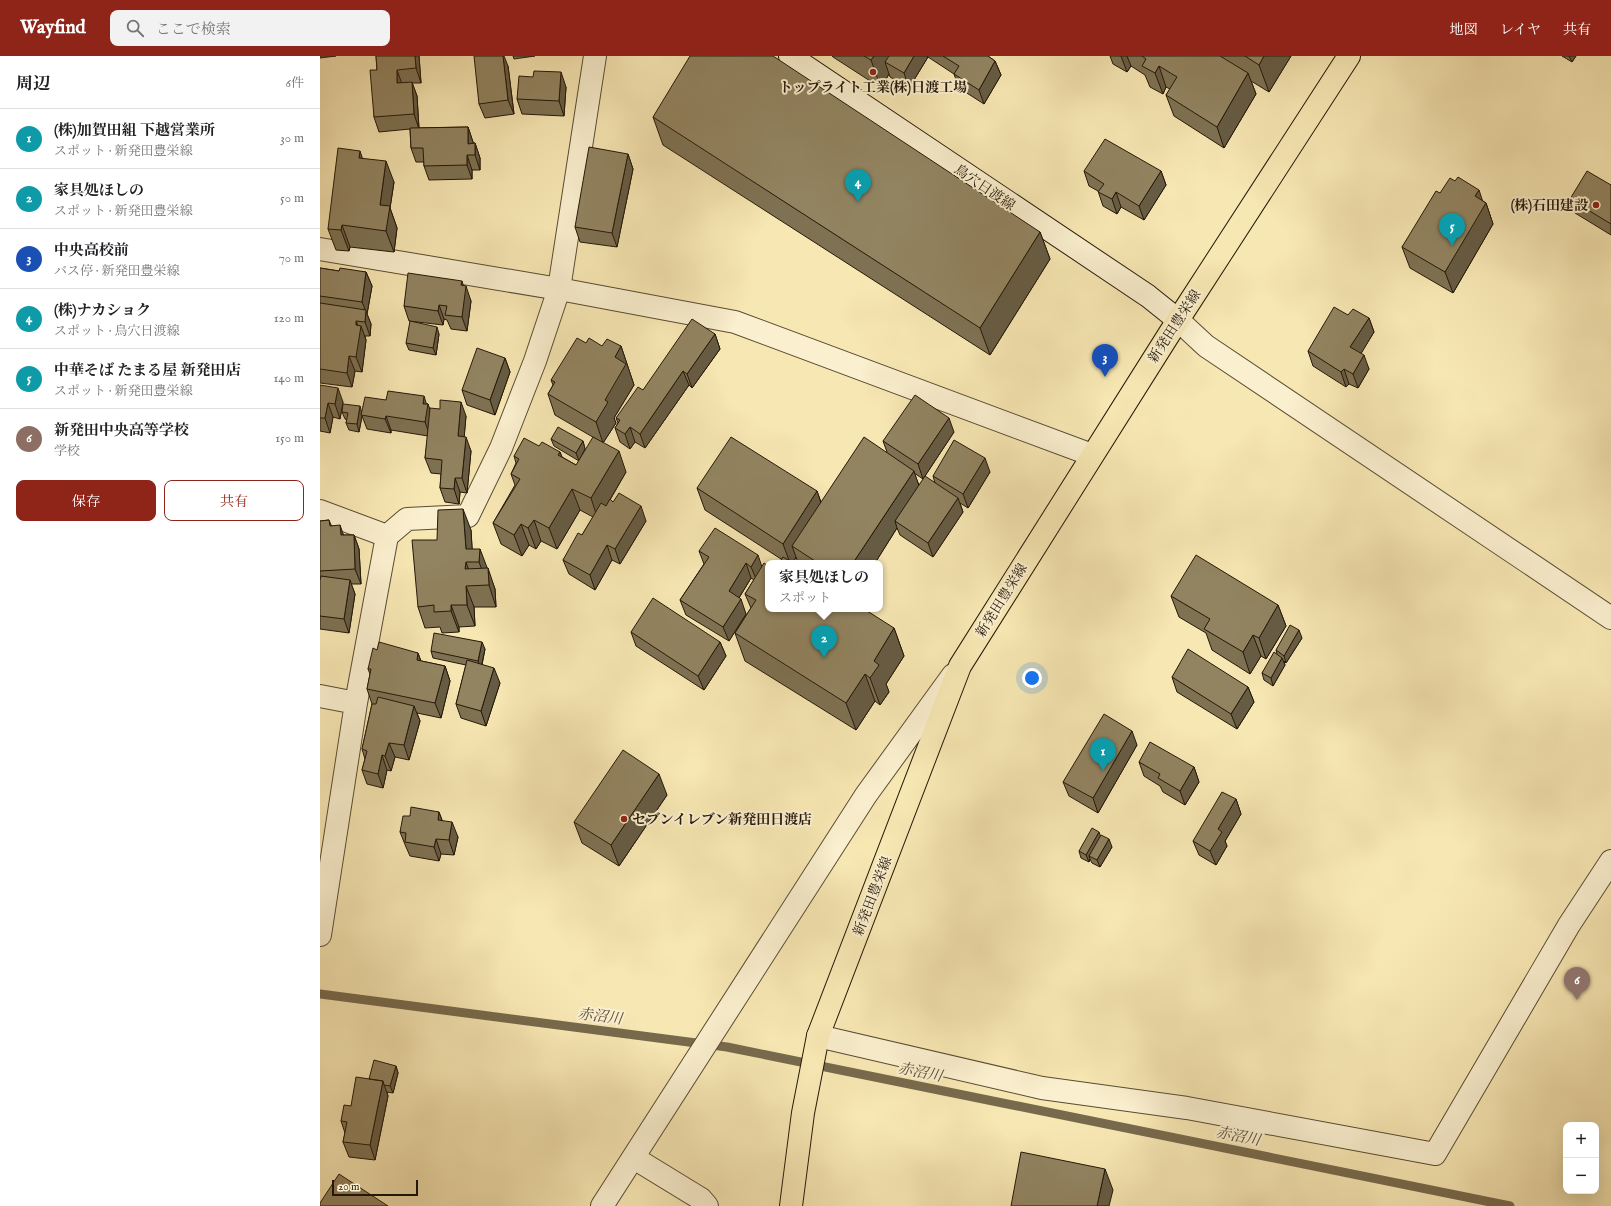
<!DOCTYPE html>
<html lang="ja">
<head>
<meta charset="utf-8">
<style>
	:root { --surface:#fff; --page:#f2f2f2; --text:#202124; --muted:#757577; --line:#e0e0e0; --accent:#8f2418 }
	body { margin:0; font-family:"IM FELL English","Noto Serif JP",serif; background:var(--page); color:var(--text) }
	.controls { position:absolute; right:12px; bottom:12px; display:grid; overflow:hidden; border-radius:8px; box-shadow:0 4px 16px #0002 }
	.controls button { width:36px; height:36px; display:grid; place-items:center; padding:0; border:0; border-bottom:1px solid var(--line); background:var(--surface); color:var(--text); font:20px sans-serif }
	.scale { position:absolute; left:12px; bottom:10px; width:86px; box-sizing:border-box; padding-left:4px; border:2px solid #241808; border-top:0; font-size:11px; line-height:14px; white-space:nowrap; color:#241808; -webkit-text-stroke:3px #faefce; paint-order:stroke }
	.you { position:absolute; left:712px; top:622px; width:14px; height:14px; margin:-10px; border:3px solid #fff; border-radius:50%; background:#1a73e8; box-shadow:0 0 0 6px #1a73e833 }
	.badge { display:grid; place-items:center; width:26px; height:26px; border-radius:50%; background:var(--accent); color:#fff; font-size:13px; font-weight:700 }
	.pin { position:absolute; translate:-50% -33px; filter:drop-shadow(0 1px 2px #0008) }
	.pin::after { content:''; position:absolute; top:21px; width:14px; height:12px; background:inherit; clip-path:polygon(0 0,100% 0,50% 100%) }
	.popup { position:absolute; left:445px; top:504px; width:118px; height:52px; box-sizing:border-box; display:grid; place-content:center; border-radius:8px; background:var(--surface); filter:drop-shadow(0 1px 3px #0005); font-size:13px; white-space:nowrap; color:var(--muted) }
	.popup b { font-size:15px; color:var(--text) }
	.popup::after { content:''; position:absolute; left:50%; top:100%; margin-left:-8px; border:8px solid transparent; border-top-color:var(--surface) }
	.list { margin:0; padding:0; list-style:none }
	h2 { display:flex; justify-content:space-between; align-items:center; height:52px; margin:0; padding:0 16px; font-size:17px }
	h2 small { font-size:13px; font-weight:400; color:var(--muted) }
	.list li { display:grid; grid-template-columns:26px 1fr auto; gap:12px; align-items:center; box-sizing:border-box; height:60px; padding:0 16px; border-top:1px solid var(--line) }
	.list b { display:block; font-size:15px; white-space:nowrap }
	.list p { margin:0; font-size:13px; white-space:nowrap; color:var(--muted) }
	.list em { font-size:13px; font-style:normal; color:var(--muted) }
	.actions { display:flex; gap:8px; padding:12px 16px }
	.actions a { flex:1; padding:9px 0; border:1px solid var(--accent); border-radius:8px; text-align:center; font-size:14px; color:var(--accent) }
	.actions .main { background:var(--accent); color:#fff }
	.icon { flex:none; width:22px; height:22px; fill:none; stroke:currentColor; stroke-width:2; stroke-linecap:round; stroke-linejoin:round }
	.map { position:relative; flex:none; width:1291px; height:1150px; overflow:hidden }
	header { display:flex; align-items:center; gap:24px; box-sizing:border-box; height:56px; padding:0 20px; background:var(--accent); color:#fff }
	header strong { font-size:19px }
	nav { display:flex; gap:22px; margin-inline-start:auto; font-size:14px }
	.search { width:280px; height:36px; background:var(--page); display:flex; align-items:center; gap:10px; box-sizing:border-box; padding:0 14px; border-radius:8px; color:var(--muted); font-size:15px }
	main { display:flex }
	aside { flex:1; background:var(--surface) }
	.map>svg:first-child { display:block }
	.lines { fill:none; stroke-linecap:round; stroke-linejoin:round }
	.stream { stroke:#776a4c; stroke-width:9 }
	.minor-casing { stroke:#594c33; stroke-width:24 }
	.tertiary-casing { stroke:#594c33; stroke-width:24 }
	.secondary-casing { stroke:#241808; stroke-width:24 }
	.primary-casing { stroke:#241808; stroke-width:24 }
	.minor { stroke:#faefce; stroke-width:22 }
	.tertiary { stroke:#faefce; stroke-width:22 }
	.secondary { stroke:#faefce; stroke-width:22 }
	.primary { stroke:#f7e7b3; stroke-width:22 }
	.wall { fill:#7e7253; stroke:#241808 }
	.shaded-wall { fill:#665c44; stroke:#241808 }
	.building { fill:#928461; stroke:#241808 }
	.poi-dot { fill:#8f2418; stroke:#faefce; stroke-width:1.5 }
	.labels { text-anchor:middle; stroke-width:4; stroke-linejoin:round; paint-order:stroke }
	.poi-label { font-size:14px; font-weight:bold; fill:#241808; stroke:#faefce }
	.street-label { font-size:14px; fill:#241808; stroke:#faefce }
	.water-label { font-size:15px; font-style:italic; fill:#5c4f35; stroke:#faefce }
</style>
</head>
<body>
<header>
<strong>Wayfind</strong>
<div class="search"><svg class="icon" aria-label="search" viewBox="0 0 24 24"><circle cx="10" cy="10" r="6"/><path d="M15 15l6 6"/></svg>ここで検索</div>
<nav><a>地図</a><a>レイヤ</a><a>共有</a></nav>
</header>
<main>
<aside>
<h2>周辺<small>6件</small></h2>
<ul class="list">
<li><span class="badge" style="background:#0f9aa8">1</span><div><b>(株)加賀田組 下越営業所</b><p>スポット · 新発田豊栄線</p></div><em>30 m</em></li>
<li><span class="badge" style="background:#0f9aa8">2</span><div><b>家具処ほしの</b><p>スポット · 新発田豊栄線</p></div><em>50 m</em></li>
<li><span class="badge" style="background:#1a4fb4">3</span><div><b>中央高校前</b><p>バス停 · 新発田豊栄線</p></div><em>70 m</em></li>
<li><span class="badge" style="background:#0f9aa8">4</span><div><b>(株)ナカショク</b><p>スポット · 鳥穴日渡線</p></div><em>120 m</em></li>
<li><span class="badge" style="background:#0f9aa8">5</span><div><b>中華そば たまる屋 新発田店</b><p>スポット · 新発田豊栄線</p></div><em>140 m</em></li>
<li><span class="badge" style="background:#8d6e63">6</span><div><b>新発田中央高等学校</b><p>学校</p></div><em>150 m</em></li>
</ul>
<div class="actions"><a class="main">保存</a><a>共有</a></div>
</aside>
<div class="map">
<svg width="1291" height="1150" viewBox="0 0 1291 1150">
	<rect width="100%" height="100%" fill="#f7e7b3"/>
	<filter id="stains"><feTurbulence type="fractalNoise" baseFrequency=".005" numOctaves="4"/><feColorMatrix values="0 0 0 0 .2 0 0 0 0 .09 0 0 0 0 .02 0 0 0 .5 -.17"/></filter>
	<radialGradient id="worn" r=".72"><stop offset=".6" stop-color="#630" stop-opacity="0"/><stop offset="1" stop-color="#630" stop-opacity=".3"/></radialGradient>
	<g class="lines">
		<path class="stream" d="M0,938L407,991L1190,1150"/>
		<defs>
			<path id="minor" d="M0,193L239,233L415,266L772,399
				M0,455L67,480L36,647L0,879
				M67,480L87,463L148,460L181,392L215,305L239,233L275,0
				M0,640L36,647
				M498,980L722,1032L867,1052L1115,1098L1249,869L1291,805
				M314,1102L381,1143L387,1150"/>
			<path id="tertiary" d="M858,264L886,290L1291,562
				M282,1150L546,739L633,619"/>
			<path id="secondary" d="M470,0L828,240L858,264"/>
			<path id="primary" d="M471,1150L483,1057L498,980L640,610L858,264L1029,0"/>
		</defs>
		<use href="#minor" class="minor-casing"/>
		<use href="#tertiary" class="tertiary-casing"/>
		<use href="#secondary" class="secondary-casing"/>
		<use href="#primary" class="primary-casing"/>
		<use href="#minor" class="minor"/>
		<use href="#tertiary" class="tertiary"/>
		<use href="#secondary" class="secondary"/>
		<use href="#primary" class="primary"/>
	</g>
	<path class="wall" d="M0,0H16L0,2Z
		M56,0H99L101,27H92L97,40L99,72L148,71L153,86V87H155L160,102V114H152V123L109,124L104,110V106H96L91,92L90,73L59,76L54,61L57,14Z
		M193,0H215L194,3Z
		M512,0H668L675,5L681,19L664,48L639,32L634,18L608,1L589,32L570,21L569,18L561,32L513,1Z
		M790,0H971L949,36L931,25L936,38L904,92L854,60L846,39L850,33L846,31L843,38L830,31L825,19L811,10L807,16L793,8Z
		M1242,0H1256L1252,6Z
		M188,10L194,58L165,62L159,48Z
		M213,21L246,31L244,60L202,58L197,43Z
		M333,61L720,176L730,203L670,299L343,89Z
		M308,98L313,113L297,191L260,186L255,171Z
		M42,102L74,126L70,152L77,172L74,196L30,191L29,195L16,194L8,173Z
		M764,115H841L846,129L824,164L801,151L797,158L783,150L778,135L769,130Z
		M1291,129V179L1255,157L1250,143Z
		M1120,137L1163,145L1166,147L1173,168L1133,237L1090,212L1082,191Z
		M0,212L19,215L46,216L52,230L47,258L51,268L50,280H45L46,284L42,316L35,315L32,331L0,327Z
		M144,230L151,245L147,275L131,273L127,264L124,263L123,269L89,265L84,250Z
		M1049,262L1054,276L1041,297L1049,313L1038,332L1029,328L1026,331L993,310L988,295Z
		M119,278L116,299L89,294L86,287Z
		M395,278L400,293L372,332L369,329L325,392L315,386L310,393L300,386L295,372L298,367L296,362L323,334Z
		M282,290H301L314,329L294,362L296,367L283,387L235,359L228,338L233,329L231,324Z
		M185,302L190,316L175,359L147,349L142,334Z
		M0,329L23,346L20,363L13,361L10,377L0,375Z
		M66,344L108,348L110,355L146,360L144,381L151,395L147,437L140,436L139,448L125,446L120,432L121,418L111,417L105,402L108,380L71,374V377L47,373L42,360L39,376L29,374L26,367L27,364L25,363L22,356H42Z
		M634,376L603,423L594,417L599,429L615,427L613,420L670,416L648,452L640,447L643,456L613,501L580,479L577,472L555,507H478L476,501L473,507L461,503L385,454L377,432L497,435L501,446L567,396L563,385Z
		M231,383L263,385L265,393L259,405L234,390Z
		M219,390L240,396L242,401L256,409L306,416L290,444L326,465L300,508L292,504L275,534L249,518L243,504L262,479L273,461L260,454L237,493L221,485L216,493L209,489L202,500L181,488L173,467L195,429L191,418L196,407L194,400Z
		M9,464L11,469L24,479H34L39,493L41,528H31L35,538L29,577L0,573V465Z
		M151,474L152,493L167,512L175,533L176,551H154L155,570L139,571V576L122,577L120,571L105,572L98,551L117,484Z
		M379,495L442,510L448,553L574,572L584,600L566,628L569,636L560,649L555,645L536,674L425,605L415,577L431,552L425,538L434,524L431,522L419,542L426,558L409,585L366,559L360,544L384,508Z
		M851,540L958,549L966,570L946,603L941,600L930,618L892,594L886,577L859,561Z
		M311,576L400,586L406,600L384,634L316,590Z
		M982,582L966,607L964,605L965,609L953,630L944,624L942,617L957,598L956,594Z
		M165,593L162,609L180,627L166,670L141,662L136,648L146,609L113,602L111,595Z
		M57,594L98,597L101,605L125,610L130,625L121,662L97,657L100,665L89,704L75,701L71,715L67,714L63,732L47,728L42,714L45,703L42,693L52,648L47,633L50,618L48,613Z
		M852,621L928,631L934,646L917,673L857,636Z
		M817,689L778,757L749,740L743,726Z
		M819,706L874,711L879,726L865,749L843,736L840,730L824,720Z
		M347,739L299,810L262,787L254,766Z
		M916,743L921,758L905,785L907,790L896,809L879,799L873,785Z
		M119,756L122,764L138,781L134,799L121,798L119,805L90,800L86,791L80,776L90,760Z
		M780,780L792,791L780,811L772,807L770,803L769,806L761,802L759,795Z
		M76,1010L78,1017L73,1037L67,1036L68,1040L55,1104L29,1101L23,1086L25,1077L21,1065L49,1023Z"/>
	<path class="shaded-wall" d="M95,0H99L101,27L96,12Z
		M183,0H184L188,10L194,58L188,44Z
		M554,0H580L565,6L569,18L561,32L551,4Z
		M594,0H607L608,1L589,32L584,17Z
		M801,0H807L811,10L807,16Z
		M944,0H971L949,36L939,9Z
		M1249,0H1256L1252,6Z
		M675,5L681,19L664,48L659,34Z
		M839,10L846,31L843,38L835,17Z
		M77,14L82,28L77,27Z
		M241,16L246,31L244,60L239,45Z
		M928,17L936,38L904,92L897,71Z
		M92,26L97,40L99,73L94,58Z
		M148,71L153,86V99L148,88Z
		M155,87L160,102V114L155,99Z
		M40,95L47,116L39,102Z
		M308,98L313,113L297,191L292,177Z
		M147,99L152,114V123L147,109Z
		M66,105L74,126L70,152L77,172L74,196L66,175L60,149Z
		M841,115L846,129L824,164L819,150Z
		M1159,134L1164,149L1166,147L1173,168L1133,237L1125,216L1155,140Z
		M796,136L801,151L797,158L792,143Z
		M22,169L30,191L29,195L21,174Z
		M720,176L730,203L670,299L660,272Z
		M46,216L52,230L47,258L51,268L50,280L45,266L46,256L42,246Z
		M142,225L145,235L146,230L151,245L147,275L142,261L141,229Z
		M119,249L124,263L123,269L118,255Z
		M1049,262L1054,276L1036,306L1030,291Z
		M36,265L40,275L41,270L46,284L42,316L36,301Z
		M117,271L119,278L116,299L113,292Z
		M395,278L400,293L372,332L367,318Z
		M301,290L314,329L294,362L296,367L283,387L276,366L285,344L295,301Z
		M1044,299L1049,313L1038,332L1033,318Z
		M29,300L35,315L32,331L27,317Z
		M185,302L190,316L175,359L170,344Z
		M1024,313L1029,328L1026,331L1021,316Z
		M363,315L369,329L325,392L320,378Z
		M18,332L23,346L20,363L15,348Z
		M104,340L107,350L108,348L113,363L110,380L105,366L103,348Z
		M141,346L146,360L143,395L138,380Z
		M8,347L13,361L10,377L5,362Z
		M40,350L42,358L41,359L42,360L39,376L37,368Z
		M66,360L71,374V377L65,363Z
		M629,362L634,376L603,423L598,408Z
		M310,371L315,386L310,393L305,378Z
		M146,381L151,395L147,437L142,422Z
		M263,385L265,393L259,405L256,397Z
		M299,395L306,416L278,464L271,442Z
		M240,396L248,417L238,399Z
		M665,402L670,416L648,452L643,438Z
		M594,415L601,436L575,465L577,472L555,507H533Z
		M135,422L140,436L139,448L134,433Z
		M252,433L260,454L237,493L229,472Z
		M497,435L504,456L472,490L476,501L473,507H470L463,488Z
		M638,442L643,456L613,501L608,487Z
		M321,450L326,465L300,508L295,493Z
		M143,453L151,474L153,506L146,493Z
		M214,464L221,485L216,493L208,472Z
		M201,468L209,489L202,500L194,479Z
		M20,469L25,483L21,479Z
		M34,479L39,493L41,528L35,513Z
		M287,489L292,504L275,534L270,519Z
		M160,493L168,514L167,527L159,506Z
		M438,499L443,514L437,525L431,511Z
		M146,506L153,527L145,513Z
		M426,507L431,522L414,550L409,535Z
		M168,512L175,533L176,551L169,529Z
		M30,524L35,538L29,577L24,563Z
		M146,530L154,551L155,570L147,549Z
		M421,543L426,558L409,585L403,571Z
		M131,549L139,571V576L131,555Z
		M958,549L966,570L946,603L939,582Z
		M574,572L584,600L566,628L569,636L560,649L550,622L554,605Z
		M979,574L982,582L966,607L964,600Z
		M933,579L941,600L930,618L923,596Z
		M162,586L165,593L161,612L158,605Z
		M400,586L406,600L384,634L378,620Z
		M98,597L103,612L97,604Z
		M962,602L965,609L953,630L951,622Z
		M125,610L130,625L121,662L115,647Z
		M174,612L180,627L166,670L161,655Z
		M545,618L555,645L536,674L526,647Z
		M928,631L934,646L917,673L911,658Z
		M94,650L100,665L89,704L84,689Z
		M812,675L817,689L778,757L773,742Z
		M69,687L75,701L71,715L65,700Z
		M62,699L67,714L63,732L58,718Z
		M874,711L879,726L865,749L860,735Z
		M339,718L347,739L299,810L291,789Z
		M916,743L921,758L905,785L907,790L896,809L890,795L898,773Z
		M119,756L124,770L118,764Z
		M132,766L138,781L134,799L129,784Z
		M779,776L782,784L769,800L770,803L769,806L766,799Z
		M116,783L121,798L119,805L114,791Z
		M789,783L792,791L780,811L777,804Z
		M76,1010L78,1017L73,1037L70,1030Z
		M63,1025L68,1040L55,1104L50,1089Z
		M785,1113L793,1134L789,1150H777Z"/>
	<path class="building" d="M56,0H95L96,12L77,14V27L92,26L94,58L54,61L50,14H57Z
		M154,0H183L188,44L159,48Z
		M370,0H453L720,176L660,272L333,61Z
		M544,0H554L551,4Z
		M569,0H594L584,17L565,6Z
		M623,0H668L675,5L659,34L634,18L639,10Z
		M822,0H900L928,17L897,71L846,39L857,21L839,10L835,17L822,10L826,3Z
		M925,0H944L939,9Z
		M214,15L241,16L239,45L197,43L199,20L213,21Z
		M148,71V88L155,87V99H147V109L104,110L103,92H91L90,72Z
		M785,83L841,115L819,150L796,136L792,143L778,136L784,128L764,115Z
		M269,91L308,98L292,177L255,171Z
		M18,92L40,95L39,102L66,105L60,149L70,150L66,175L22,169L21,174L8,173Z
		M1267,115L1291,129V168L1250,143Z
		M1138,121L1159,134L1155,140L1166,147L1125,216L1082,191L1116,135L1120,137L1130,122L1135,125Z
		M0,212L19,215L20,212L46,216L42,246L0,240Z
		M88,217L142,225L141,229L146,230L142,261L125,259L127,250L119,249L118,255L84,250Z
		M0,247L46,254L45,266L36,265V269L41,270L36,301L29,300L27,317L0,313Z
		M1014,251L1028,259L1033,253L1049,262L1030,291L1044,299L1033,318L1024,313L1021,316L988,295Z
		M372,263L395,278L367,318L363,315L320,378L310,371L305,378L295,372L300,364L296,362L318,331L323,334Z
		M90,265L117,271L113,292L86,287Z
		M257,282L266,287L269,282L282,290L287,283L301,290L295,301L306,308L285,344L288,346L276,366L228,338L235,326L231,324Z
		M157,292L185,302L170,344L142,334Z
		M0,329L18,332L15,348L8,347L5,362H0Z
		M68,335L104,340L103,348H108L105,366L66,360L65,363L41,359L45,341L66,344Z
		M595,339L629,362L598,408L563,385Z
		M120,344L141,346L138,380L146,381L142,422H135L134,433L120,432L122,404L105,402L110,352L120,353Z
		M23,348L40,350L37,368L26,367L28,357L22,356Z
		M238,371L263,385L256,397L231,383Z
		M273,381L299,395L271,442L252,433L229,472L214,464L208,472L201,468L194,479L173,467L200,423L191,418L199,403L194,400L204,382L219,390L222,386L240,396L238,399L256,409Z
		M411,381L497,435L463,488L377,432Z
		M544,381L594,415L533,507H498L472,490Z
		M634,384L665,402L643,438L613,420Z
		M605,420L638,442L608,487L575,465Z
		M299,437L321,450L295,493L287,489L270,519L243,504L258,477L262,479L281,447L286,450L290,443L293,446Z
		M143,453L146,493H160L159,506H146L145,513L168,512L169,529L146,530L147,549H131V555L114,556V549L98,551L92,484H117L118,454Z
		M9,464L10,470L20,469L21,479H34L35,513L0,515V465Z
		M395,472L438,499L431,511L426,507L409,535L421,543L403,571L360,544L389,501L379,495Z
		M876,499L958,549L939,582L933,579L923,596L884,573L890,563L851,540Z
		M463,501L473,507H459Z
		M444,507L448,510V553H544L574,572L554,605L559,609L550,622L545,618L526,647L415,577L436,544L425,538Z
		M1,520L30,524L24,563L0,560V524Z
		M333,542L400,586L378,620L311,576Z
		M970,569L979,574L964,600L956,594Z
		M114,577L162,586L158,605L111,595Z
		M59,586L98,597L97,604L125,610L115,647L47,633L51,613H48L53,592L57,594Z
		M868,593L928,631L911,658L852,621Z
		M954,596L962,602L951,622L942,617Z
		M147,604L174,612L161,655L136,648Z
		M58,641L94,650L84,689L69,687L65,700L62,699L58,718L42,714L47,695L42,693L52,648H56Z
		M784,658L812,675L773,742L743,726Z
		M830,686L874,711L860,735L838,722L840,718L819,706Z
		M303,694L339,718L291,789L254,766Z
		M902,736L916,743L898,773L902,776L890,795L873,785Z
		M91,751L119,756L118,764L132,766L129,784L116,783L114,791L85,786L86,777L80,776L83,760H90Z
		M772,772L779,776L766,799L759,795Z
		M781,779L789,783L777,804L769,800Z
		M54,1004L76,1010L70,1030L64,1029L63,1025L49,1023Z
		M36,1021L63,1025L50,1089L23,1086L27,1066L21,1065L24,1049L31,1050Z
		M701,1096L785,1113L777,1150H691Z
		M19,1118L68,1150H0V1147Z"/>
	<g class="poi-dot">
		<circle cx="553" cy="16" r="4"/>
		<circle cx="1276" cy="149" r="4"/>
		<circle cx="304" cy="763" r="4"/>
	</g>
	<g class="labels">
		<g class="poi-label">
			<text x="553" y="36">トップライト工業(株)日渡工場</text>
			<text x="1268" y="154" text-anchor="end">(株)石田建設</text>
			<text x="312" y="768" text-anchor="start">セブンイレブン新発田日渡店</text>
		</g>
		<g class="street-label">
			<text transform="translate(665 131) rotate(34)" y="5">鳥穴日渡線</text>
			<text transform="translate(854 270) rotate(-57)" y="5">新発田豊栄線</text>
			<text transform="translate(681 544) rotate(-58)" y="5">新発田豊栄線</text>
			<text transform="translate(552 840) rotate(-69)" y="5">新発田豊栄線</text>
		</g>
		<g class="water-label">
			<text transform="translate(280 960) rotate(7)" y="5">赤沼川</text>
			<text transform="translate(600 1016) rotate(11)" y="5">赤沼川</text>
			<text transform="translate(918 1080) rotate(11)" y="5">赤沼川</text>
		</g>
	</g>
	<rect width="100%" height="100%" filter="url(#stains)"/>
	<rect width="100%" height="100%" fill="url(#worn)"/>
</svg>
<div class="controls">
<button>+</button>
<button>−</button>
</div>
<div class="scale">20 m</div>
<div class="you"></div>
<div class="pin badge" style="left:783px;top:715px;background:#0f9aa8">1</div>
<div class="pin badge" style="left:504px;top:602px;background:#0f9aa8">2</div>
<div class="popup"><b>家具処ほしの</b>スポット</div>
<div class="pin badge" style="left:785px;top:321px;background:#1a4fb4">3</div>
<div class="pin badge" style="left:538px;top:146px;background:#0f9aa8">4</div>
<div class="pin badge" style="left:1132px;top:190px;background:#0f9aa8">5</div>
<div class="pin badge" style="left:1257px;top:944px;background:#8d6e63">6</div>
</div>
</main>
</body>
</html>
